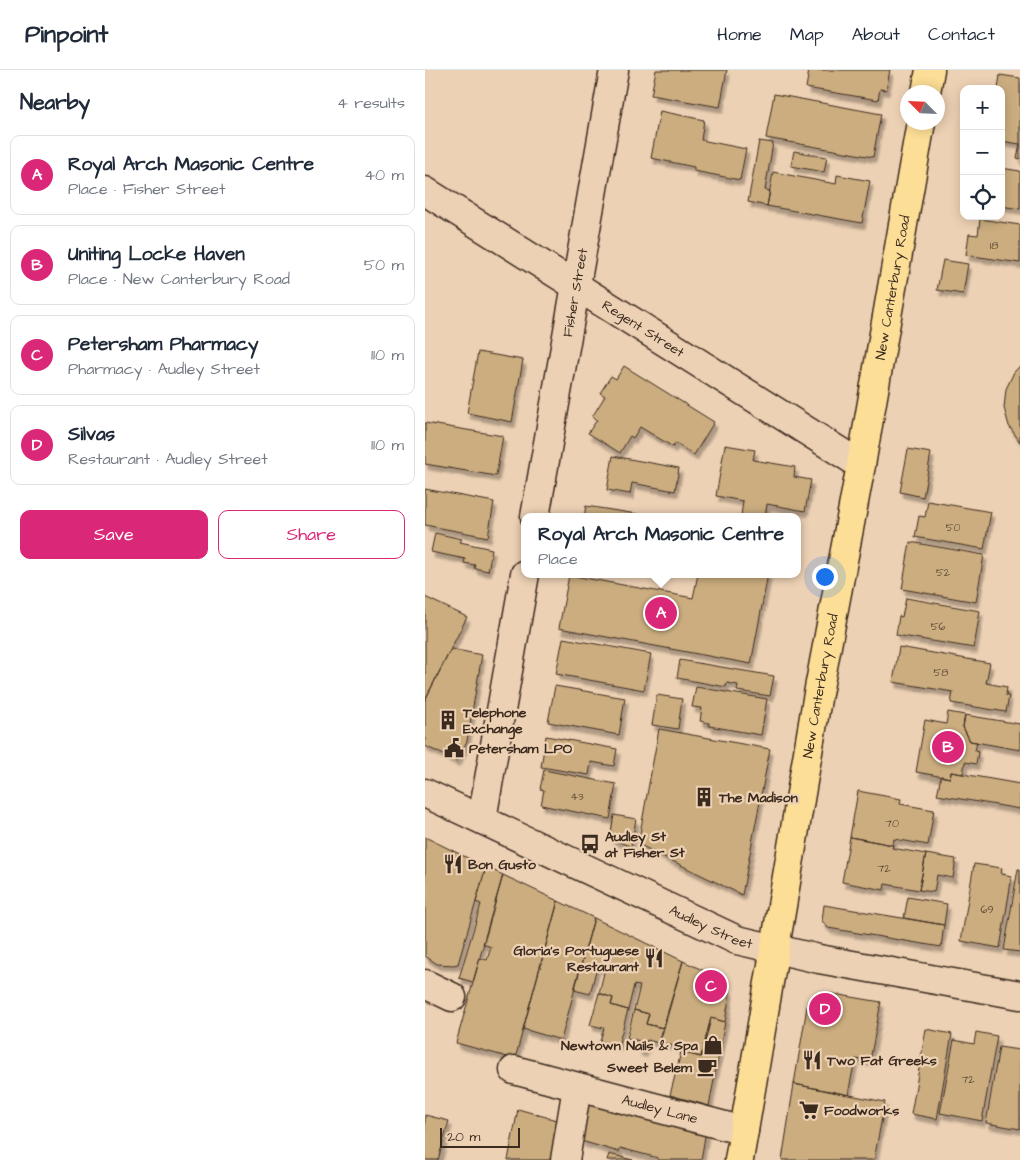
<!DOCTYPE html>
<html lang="en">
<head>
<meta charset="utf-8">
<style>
	:root { --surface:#fff; --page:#f6f6f7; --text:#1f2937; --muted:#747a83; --line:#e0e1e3; --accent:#db2777 }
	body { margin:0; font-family:"Architects Daughter",sans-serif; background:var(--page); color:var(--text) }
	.controls { position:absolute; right:15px; top:15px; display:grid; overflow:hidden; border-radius:10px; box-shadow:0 2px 12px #0003 }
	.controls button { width:45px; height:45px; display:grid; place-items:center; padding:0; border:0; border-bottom:1px solid var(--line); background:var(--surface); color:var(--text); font:25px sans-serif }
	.compass { position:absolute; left:475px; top:15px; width:45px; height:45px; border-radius:50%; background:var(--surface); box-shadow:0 2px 12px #0003; rotate:294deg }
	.scale { position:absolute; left:15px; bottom:12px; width:80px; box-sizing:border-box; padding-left:5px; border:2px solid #3b2a1e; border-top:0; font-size:14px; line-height:18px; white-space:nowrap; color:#3b2a1e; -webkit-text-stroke:4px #edd1b4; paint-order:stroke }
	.you { position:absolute; left:399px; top:506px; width:18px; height:18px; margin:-12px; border:4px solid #fff; border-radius:50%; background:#1a73e8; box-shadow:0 0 0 8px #1a73e833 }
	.badge { display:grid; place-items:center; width:32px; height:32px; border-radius:50%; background:var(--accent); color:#fff; font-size:16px; font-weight:700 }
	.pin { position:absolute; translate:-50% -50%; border:2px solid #fff; box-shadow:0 1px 5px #0006 }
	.popup { position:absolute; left:96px; top:443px; width:280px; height:65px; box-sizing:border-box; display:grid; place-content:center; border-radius:10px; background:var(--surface); filter:drop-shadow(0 1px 4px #0005); font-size:16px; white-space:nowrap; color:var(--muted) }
	.popup b { font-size:19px; color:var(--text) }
	.popup::after { content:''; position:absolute; left:50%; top:100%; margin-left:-10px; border:10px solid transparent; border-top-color:var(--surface) }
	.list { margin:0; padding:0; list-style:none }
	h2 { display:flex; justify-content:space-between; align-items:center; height:65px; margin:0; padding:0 20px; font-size:21px }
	h2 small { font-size:16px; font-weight:400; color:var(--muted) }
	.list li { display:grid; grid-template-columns:32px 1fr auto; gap:15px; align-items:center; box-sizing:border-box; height:80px; margin:0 10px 10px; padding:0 10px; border:1px solid var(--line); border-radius:10px }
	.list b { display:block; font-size:19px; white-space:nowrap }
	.list p { margin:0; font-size:16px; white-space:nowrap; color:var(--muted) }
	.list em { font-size:16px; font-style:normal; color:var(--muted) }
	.actions { display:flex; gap:10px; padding:15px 20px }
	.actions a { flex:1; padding:11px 0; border:1px solid var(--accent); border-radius:10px; text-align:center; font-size:18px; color:var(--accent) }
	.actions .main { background:var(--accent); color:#fff }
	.icon { flex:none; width:28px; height:28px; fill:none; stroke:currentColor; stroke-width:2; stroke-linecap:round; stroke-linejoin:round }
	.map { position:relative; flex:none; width:595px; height:1090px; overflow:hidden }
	header { display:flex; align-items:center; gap:30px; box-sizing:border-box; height:70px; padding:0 25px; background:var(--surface); border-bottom:1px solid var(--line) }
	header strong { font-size:24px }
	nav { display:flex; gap:28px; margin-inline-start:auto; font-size:18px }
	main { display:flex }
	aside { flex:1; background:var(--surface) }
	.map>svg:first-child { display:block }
	.building { fill:#cbad7f; stroke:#3b2a1e; filter:url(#shadow) }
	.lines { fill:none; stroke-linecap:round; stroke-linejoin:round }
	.minor-casing { stroke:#3b2a1e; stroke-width:31 }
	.highway-casing { stroke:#3b2a1e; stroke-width:31 }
	.minor { stroke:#edd1b4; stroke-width:28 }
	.highway { stroke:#fcde96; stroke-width:28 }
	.labels { text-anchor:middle; stroke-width:4.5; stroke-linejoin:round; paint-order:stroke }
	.number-label { font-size:11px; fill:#5f4b36 }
	.street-label { font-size:14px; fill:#3b2a1e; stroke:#edd1b4 }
	.poi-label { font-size:14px; font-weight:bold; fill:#3b2a1e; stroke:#edd1b4; text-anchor:start }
</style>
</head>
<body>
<header>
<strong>Pinpoint</strong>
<nav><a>Home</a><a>Map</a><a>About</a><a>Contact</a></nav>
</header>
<main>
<aside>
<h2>Nearby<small>4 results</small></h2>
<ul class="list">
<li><span class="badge">A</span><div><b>Royal Arch Masonic Centre</b><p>Place · Fisher Street</p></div><em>40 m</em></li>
<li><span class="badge">B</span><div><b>Uniting Locke Haven</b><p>Place · New Canterbury Road</p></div><em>50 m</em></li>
<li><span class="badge">C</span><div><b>Petersham Pharmacy</b><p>Pharmacy · Audley Street</p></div><em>110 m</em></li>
<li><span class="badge">D</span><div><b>Silvas</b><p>Restaurant · Audley Street</p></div><em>110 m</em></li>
</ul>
<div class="actions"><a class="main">Save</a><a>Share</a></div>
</aside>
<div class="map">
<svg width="595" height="1090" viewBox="0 0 595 1090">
	<defs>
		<filter id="shadow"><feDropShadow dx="3" dy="5.5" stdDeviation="1" flood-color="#0004"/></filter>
	</defs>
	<rect width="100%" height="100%" fill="#edd1b4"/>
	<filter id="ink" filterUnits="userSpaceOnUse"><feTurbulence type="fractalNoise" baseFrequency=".02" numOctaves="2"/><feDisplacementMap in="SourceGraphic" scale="10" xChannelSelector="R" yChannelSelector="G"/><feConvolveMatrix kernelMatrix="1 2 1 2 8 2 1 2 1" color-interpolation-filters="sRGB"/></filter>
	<g filter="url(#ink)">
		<path class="building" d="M231,0H302L295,37L226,25Z
			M384,0H465L461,20L455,19L453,30L381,18Z
			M575,5L595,8V89L592,88L595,74L576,71V19H573Z
			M349,24L456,44L448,87L341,68Z
			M235,41L279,50L276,70L321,79L315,110L269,101V97L226,88Z
			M334,71L348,73L340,120L345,121L342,136L323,132Z
			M369,81L402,87L399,102L366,96Z
			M576,98L595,101V139L576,136Z
			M348,102L411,114L412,105L445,111L437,153L342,136Z
			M555,149L595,155V193L541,185L544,164L553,165Z
			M518,190L543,194L538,224L512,220Z
			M53,282L98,290L87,352L42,343Z
			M199,296L289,352L269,385L250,373L248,377L215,357L208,368L205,366L195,383L163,363L172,350L167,347L180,326L175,323L186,306L191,309Z
			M595,296V372L584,356L579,338L581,319L589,302Z
			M0,353L78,366L71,406L0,394Z
			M300,375L330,380L328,390L370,397L369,407L386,410L380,441L342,434L340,447H320L316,446L318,431L291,426Z
			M483,379L506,383L498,427L475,422Z
			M188,386L254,398L250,421L207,413L205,424L182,420Z
			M0,419L69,432L63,467L0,455Z
			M503,431L566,442L559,479L490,467L494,446L500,447Z
			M161,436L231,447H159Z
			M10,463L37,469L35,472L67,479L63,501L49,498L50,495L39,493L40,489L6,482Z
			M485,472L559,485L551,532L477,519Z
			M273,504H343L326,594L134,558L144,505L268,528Z
			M0,527L42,547L0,630Z
			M481,528L555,541L549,578L471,565L474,546L477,547Z
			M138,568L226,584L219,620L131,604Z
			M474,577L565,593L561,613L582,617L581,626H584L581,642L526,633L528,622L468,612Z
			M26,579L57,585L42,671L32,691L0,676V630Z
			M255,590L349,606L345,626L312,621L313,615L302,613L301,617L252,608Z
			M130,616L200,628L194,665L123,652Z
			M271,617L342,629L336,665L284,656V653L275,651L277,638L267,637Z
			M232,625L257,629L253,659L227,655Z
			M523,642L540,645L538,657L545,671L552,672L550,681L553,682L551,694L540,692L538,704L526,702L525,708L491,702L500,650L521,654Z
			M540,645L595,654V680L545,671L538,657Z
			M234,659L345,679L317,825L213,774Z
			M121,666L192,679L189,696L166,692L164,705L116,697Z
			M119,700L191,714L185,749L116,735L119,720L115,719Z
			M526,702L595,714V739L512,725L516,706L525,708Z
			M433,721L476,729L475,734L509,740L503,775L469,769L468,775L425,767Z
			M189,745L211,749L206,777L185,768Z
			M0,767L61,797L33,894L28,895L12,894L0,886Z
			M425,767L468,775L467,778L501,784L494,820L460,814L459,820L417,812Z
			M501,784L531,789L528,808L512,805L509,822L494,820Z
			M549,794L577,798L576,804L587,806L575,878L536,871Z
			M61,797L78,805L48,912L34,908L56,834L51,832Z
			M593,799H595V882L579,880Z
			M78,805L133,831L90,989L31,973L55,888L62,890L66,877L58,874Z
			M483,827L522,834L519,855L479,848Z
			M133,831L169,848L136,970L98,959Z
			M399,835L519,855L516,877L403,858L397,851Z
			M169,848L258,891L238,958L221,954L224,944L209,940L215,916L209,915L203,940L186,935L188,928L174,923L180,899L172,897L165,924L149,920Z
			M258,891L299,910L305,922L300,952L286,948L276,987L256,982V978L235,972Z
			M397,922L456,932L445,991L430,989L423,1025L369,1014L383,931Z
			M174,923L188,928L186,935L203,940L193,976L175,971L179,958L165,955Z
			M209,940L224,944L221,954L238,958L234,973L222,970L219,982L213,980L215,971L202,968Z
			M286,948L300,952L284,1036L245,1025L256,982L276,987Z
			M501,959L527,964L512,1049L486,1044Z
			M551,962L572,966L557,1051L515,1043L529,970L549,974Z
			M595,973V1059L561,1053L574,977L594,980Z
			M369,1014L460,1032L449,1090H357Z
			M170,1031L281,1061L276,1090H232L233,1088L195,1078L194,1082L156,1071L162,1037Z
			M93,1039L135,1051L127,1090H83Z
			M0,1045L24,1051L13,1090H0Z
			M184,1084L208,1090H182Z"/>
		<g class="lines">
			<defs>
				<g id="minor">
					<path id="s1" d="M0,121L436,395"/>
					<path id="s2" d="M110,447L189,0"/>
					<path id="s3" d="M0,723L312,870L394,889L595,925"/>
					<path d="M57,749L100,504"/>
					<path d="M0,914L27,927"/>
					<path id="s4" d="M89,1000L319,1061"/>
					<path d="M140,1090L152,1017"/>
				</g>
				<g id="highway">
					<path d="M501,22L505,0"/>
					<path id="s5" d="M314,1090L392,629L436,395L496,52"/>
				</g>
			</defs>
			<use href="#minor" class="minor-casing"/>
			<use href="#highway" class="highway-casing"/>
			<use href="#minor" class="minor"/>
			<use href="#highway" class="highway"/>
		</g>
	</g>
	<defs>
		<symbol id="building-bare" viewBox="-9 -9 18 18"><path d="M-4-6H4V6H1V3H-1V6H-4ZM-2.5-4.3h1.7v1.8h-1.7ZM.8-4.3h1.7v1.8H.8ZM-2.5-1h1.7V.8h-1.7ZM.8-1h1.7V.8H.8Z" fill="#3b2a1e" stroke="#edd1b4" stroke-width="2.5" paint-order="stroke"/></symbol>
		<symbol id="civic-bare" viewBox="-9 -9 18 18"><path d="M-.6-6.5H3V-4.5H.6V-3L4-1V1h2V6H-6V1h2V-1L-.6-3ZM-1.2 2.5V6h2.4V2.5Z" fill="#3b2a1e" stroke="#edd1b4" stroke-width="2.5" paint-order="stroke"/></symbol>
		<symbol id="bus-bare" viewBox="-9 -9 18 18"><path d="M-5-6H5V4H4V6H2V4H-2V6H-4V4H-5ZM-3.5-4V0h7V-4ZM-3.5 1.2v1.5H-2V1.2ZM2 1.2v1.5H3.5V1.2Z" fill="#3b2a1e" stroke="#edd1b4" stroke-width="2.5" paint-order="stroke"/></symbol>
		<symbol id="restaurant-bare" viewBox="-9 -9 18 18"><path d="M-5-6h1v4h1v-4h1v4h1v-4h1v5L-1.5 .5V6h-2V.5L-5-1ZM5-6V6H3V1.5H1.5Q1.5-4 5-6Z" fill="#3b2a1e" stroke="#edd1b4" stroke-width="2.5" paint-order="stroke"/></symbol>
		<symbol id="shop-bare" viewBox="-9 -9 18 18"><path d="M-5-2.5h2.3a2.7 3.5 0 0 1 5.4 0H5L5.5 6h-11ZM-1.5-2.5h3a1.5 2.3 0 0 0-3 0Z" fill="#3b2a1e" stroke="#edd1b4" stroke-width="2.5" paint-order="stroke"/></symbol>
		<symbol id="cafe-bare" viewBox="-9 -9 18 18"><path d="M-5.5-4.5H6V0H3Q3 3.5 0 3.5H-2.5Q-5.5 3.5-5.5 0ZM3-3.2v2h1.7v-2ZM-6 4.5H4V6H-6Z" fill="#3b2a1e" stroke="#edd1b4" stroke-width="2.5" paint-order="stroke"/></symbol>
		<symbol id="supermarket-bare" viewBox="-9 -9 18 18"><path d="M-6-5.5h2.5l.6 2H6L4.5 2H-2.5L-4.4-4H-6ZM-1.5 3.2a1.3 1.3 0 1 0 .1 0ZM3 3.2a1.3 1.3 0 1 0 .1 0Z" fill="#3b2a1e" stroke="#edd1b4" stroke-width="2.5" paint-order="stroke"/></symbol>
	</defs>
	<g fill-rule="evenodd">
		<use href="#building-bare" x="9" y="636" width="28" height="28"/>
		<use href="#civic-bare" x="15" y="664" width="28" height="28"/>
		<use href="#building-bare" x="265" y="713" width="28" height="28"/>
		<use href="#bus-bare" x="151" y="760" width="28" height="28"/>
		<use href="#restaurant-bare" x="14" y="780" width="28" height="28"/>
		<use href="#restaurant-bare" x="215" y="874" width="28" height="28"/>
		<use href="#shop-bare" x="274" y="961" width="28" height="28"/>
		<use href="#restaurant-bare" x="373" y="976" width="28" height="28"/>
		<use href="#cafe-bare" x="268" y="983" width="28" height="28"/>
		<use href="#supermarket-bare" x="370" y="1026" width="28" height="28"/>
	</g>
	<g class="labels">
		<g class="number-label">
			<text x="569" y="179">18</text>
			<text x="528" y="461">50</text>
			<text x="518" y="506">52</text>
			<text x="513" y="560">56</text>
			<text x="516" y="606">58</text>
			<text x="152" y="730">43</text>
			<text x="467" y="757">70</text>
			<text x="459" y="802">72</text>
			<text x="562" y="843">69</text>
			<text x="543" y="1013">72</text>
		</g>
		<g class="street-label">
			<text dy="5" stroke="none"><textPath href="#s5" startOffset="886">New Canterbury Road</textPath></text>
			<text dy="5" stroke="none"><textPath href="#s2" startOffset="228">Fisher Street</textPath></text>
			<text dy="5" stroke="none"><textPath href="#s1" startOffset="258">Regent Street</textPath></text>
			<text dy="5" stroke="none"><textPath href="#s5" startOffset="481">New Canterbury Road</textPath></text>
			<text dy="5" stroke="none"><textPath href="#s3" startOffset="316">Audley Street</textPath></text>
			<text dy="5" stroke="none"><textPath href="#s4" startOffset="151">Audley Lane</textPath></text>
		</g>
		<g class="poi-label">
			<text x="38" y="647">Telephone<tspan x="38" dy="16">Exchange</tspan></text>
			<text x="44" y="683">Petersham LPO</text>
			<text x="294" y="732">The Madison</text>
			<text x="180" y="771">Audley St<tspan x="180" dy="16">at Fisher St</tspan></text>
			<text x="43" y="799">Bon Gusto</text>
			<text x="214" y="885" text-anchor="end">Gloria’s Portuguese<tspan x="214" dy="16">Restaurant</tspan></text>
			<text x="273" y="980" text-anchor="end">Newtown Nails &amp; Spa</text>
			<text x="402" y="995">Two Fat Greeks</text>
			<text x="267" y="1002" text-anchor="end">Sweet Belem</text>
			<text x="399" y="1045">Foodworks</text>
		</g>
	</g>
</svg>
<div class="controls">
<button>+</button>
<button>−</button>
<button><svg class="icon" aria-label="locate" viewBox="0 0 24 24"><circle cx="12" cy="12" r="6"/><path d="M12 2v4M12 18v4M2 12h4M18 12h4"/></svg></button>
</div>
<svg class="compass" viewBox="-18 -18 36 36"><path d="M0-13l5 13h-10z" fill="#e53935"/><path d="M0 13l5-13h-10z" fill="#747a83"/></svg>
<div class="scale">20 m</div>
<div class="you"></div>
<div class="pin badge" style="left:236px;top:543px">A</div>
<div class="popup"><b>Royal Arch Masonic Centre</b>Place</div>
<div class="pin badge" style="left:523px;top:677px">B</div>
<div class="pin badge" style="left:286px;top:916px">C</div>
<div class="pin badge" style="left:400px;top:939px">D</div>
</div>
</main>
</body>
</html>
